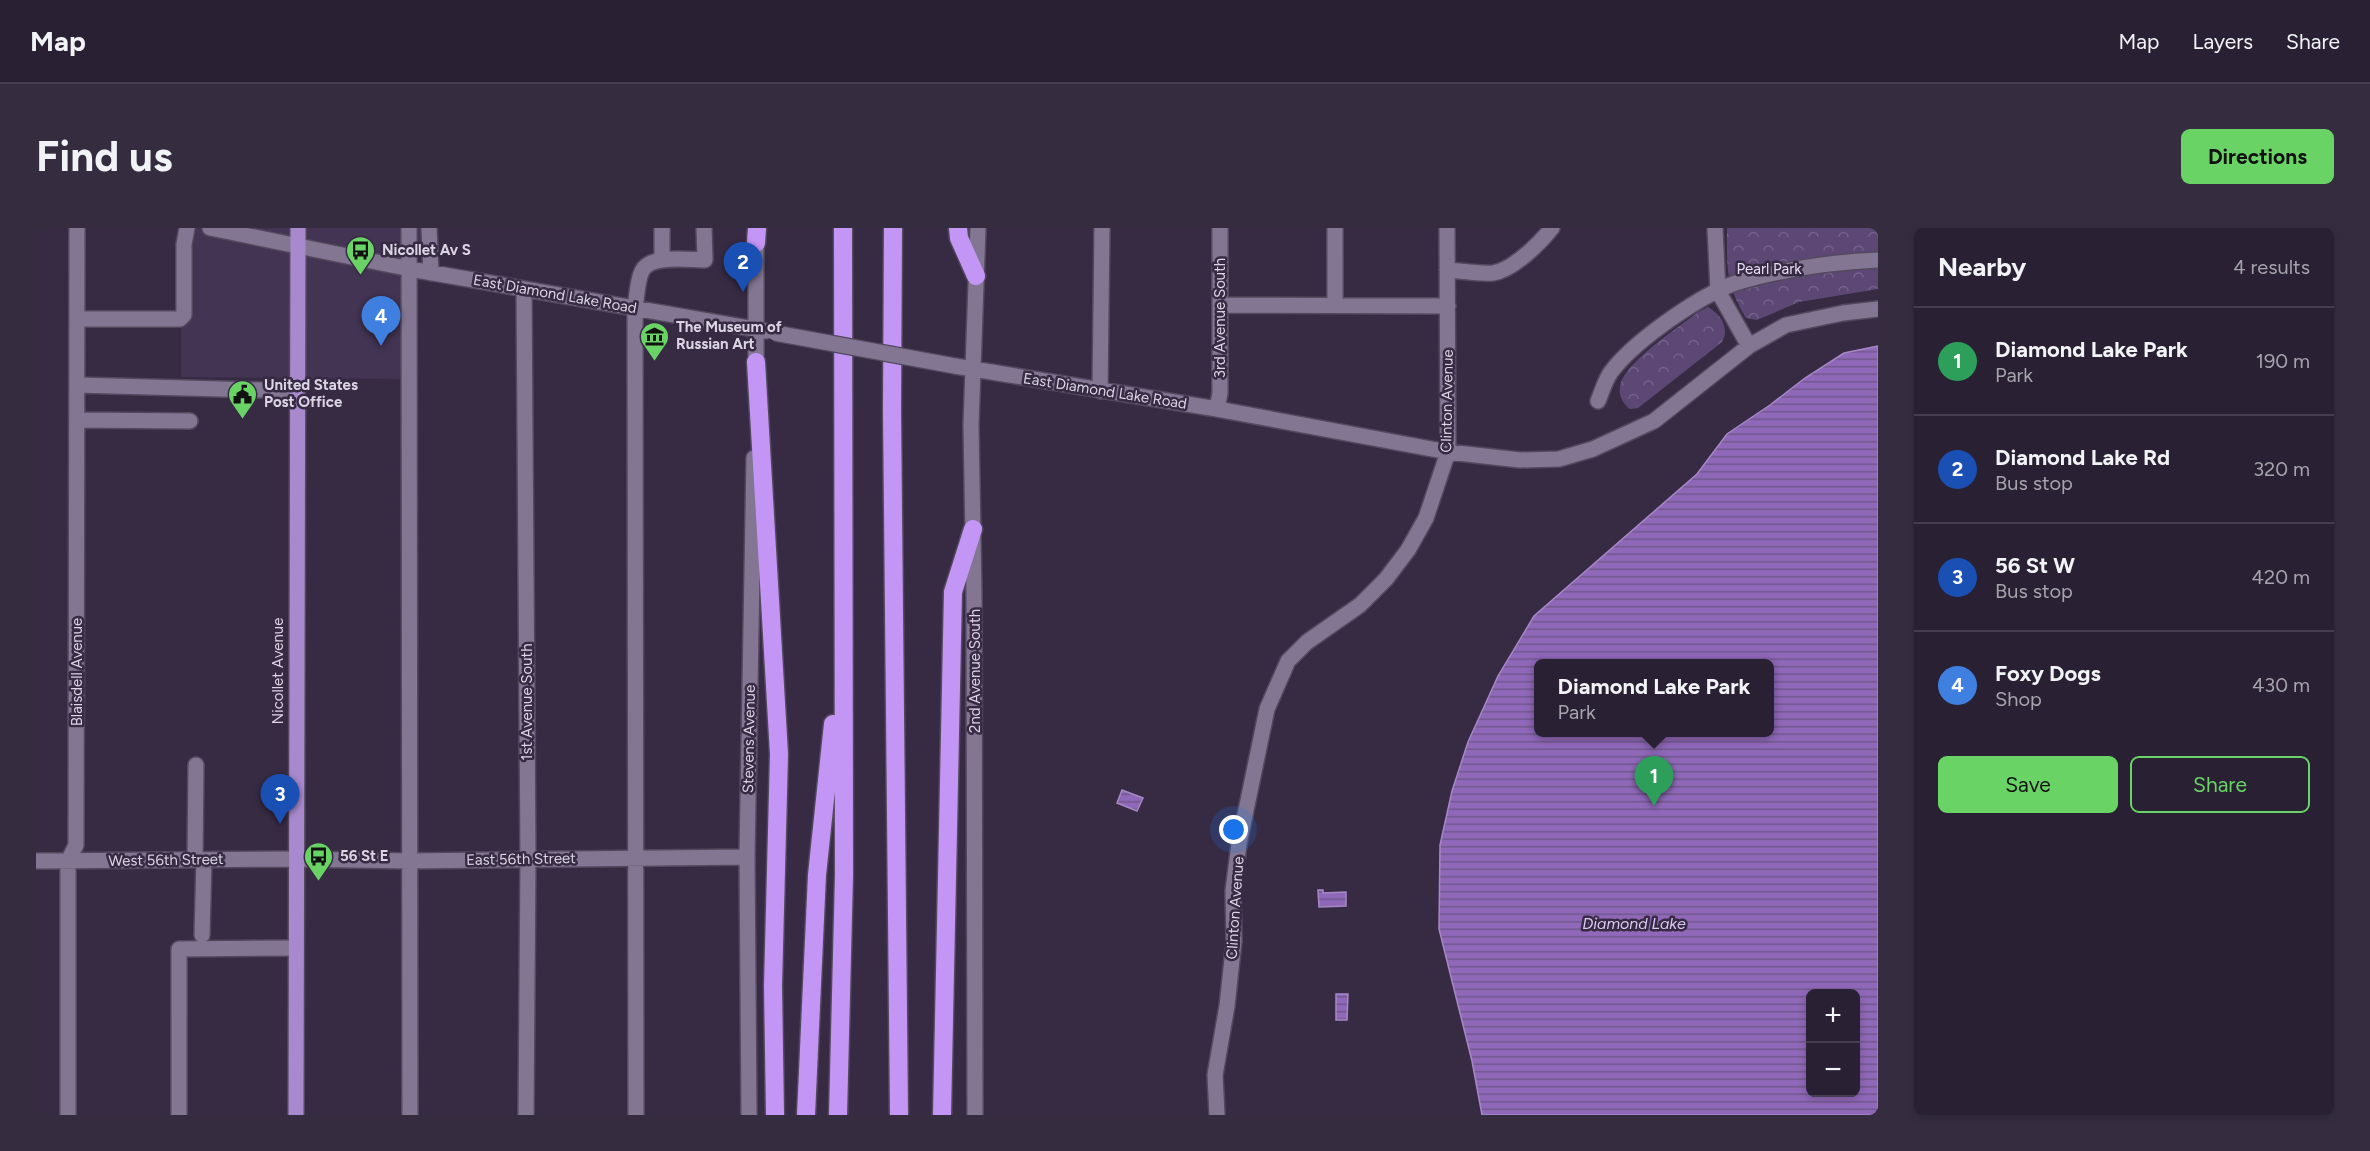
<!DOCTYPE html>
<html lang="en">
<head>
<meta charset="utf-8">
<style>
	:root { --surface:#292033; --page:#352d3f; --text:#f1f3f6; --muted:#a5a3ac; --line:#453e4e; --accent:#69d465 }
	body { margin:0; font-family:Figtree,sans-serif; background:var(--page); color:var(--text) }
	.controls { position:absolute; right:18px; bottom:18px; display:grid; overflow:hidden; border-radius:9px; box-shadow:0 3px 9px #0003 }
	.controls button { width:54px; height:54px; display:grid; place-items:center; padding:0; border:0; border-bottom:2px solid var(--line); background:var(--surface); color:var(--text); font:30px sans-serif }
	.you { position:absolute; left:1198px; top:602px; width:21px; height:21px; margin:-15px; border:4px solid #fff; border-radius:50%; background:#1a73e8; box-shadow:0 0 0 9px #1a73e833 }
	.badge { display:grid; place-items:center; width:39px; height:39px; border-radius:50%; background:var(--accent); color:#fff; font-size:20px; font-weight:700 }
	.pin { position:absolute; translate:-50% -50px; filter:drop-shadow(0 2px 3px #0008) }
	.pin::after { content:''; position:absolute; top:32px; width:21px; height:18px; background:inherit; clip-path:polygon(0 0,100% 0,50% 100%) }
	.popup { position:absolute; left:1498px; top:431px; width:240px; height:78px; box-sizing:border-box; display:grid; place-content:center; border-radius:9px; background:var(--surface); filter:drop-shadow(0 2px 4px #0005); font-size:20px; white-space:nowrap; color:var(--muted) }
	.popup b { font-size:22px; color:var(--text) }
	.popup::after { content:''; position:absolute; left:50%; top:100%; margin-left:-12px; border:12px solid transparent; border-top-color:var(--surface) }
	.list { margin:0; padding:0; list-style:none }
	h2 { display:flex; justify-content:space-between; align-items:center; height:78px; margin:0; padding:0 24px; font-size:26px }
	h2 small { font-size:20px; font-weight:400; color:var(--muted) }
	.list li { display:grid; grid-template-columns:39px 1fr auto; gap:18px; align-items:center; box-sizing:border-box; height:108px; padding:0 24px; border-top:2px solid var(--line) }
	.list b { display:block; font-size:22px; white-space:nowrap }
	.list p { margin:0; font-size:20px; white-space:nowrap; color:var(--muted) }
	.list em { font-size:20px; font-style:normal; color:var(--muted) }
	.actions { display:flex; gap:12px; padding:18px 24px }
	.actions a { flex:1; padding:14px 0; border:2px solid var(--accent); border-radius:9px; text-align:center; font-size:21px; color:var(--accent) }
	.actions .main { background:var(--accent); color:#111 }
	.map { position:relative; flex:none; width:1842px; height:887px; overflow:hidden; border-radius:9px }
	header { display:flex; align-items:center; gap:36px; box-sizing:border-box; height:84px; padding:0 30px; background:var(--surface); border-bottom:2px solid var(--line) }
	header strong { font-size:28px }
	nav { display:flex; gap:33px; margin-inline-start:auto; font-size:21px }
	.intro { display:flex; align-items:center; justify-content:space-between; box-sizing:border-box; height:144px; padding:0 36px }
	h1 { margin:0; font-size:42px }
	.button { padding:15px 27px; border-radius:9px; background:var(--accent); color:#111; font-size:21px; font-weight:700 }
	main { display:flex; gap:36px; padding:0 36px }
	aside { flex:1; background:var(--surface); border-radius:9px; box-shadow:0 3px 9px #0003 }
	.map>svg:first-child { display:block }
	.built { fill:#423452 }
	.forest { fill:url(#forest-crowns) }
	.water { fill:url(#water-rules); stroke:#a688c7; stroke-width:1.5; fill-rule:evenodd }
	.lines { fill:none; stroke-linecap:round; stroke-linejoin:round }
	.minor-casing { stroke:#53495e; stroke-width:18 }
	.major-casing { stroke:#53495e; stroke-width:18 }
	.highway-casing { stroke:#53495e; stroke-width:21 }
	.minor { stroke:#837693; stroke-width:15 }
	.major { stroke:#a989ce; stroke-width:15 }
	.highway { stroke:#c395f5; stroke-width:18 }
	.minor-bridge-casing { stroke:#53495e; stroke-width:18; stroke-linecap:butt }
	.minor-bridge { stroke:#837693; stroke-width:15 }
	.labels { text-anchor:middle; stroke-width:5; stroke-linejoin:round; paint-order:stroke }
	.poi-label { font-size:15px; font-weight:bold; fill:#dbd4e4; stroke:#372b44; text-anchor:start }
	.park-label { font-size:15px; fill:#e6ddf3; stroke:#372b44 }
	.street-label { font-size:15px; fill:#dbd4e4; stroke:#372b44 }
	.water-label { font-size:16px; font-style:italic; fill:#dcc9f5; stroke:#372b44 }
</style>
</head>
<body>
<header>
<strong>Map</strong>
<nav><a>Map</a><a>Layers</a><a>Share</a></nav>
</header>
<div class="intro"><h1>Find us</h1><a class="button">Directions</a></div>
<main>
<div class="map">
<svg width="1842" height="887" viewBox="0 0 1842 887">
	<defs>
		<pattern id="forest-crowns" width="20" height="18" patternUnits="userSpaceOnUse" patternTransform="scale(1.5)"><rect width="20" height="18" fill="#5d4875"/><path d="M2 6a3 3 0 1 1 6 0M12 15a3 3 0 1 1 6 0" fill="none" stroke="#746288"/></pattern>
		<pattern id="water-rules" width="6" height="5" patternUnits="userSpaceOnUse" patternTransform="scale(1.5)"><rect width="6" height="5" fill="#9068ba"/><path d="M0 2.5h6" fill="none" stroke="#71588b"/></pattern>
	</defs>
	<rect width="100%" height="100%" fill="#372b44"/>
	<path class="built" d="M152,0H391V19L372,17L370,151L145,149V99L152,88Z"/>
	<path class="forest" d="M1691,0H1842V61L1763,74L1721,92L1710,90C1689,55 1691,39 1691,0Z
		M1672,79C1685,86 1694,101 1686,114L1602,180L1594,181C1584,174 1580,160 1588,148C1604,124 1639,102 1662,84Z"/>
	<path class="water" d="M1842,118V887H1446L1436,833L1403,701L1404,617L1416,563L1432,514L1462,448L1498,388L1661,246L1691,206L1734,177L1769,150L1808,125ZM1502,436H1734V504H1502ZM1774,766H1820V864H1774Z
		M1086,562L1107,570L1101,583L1081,575Z
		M1282,662H1287V665L1310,664V678L1283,679Z
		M1300,766H1312L1311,792H1300Z"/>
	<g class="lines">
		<defs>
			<path id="minor" d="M174,0L374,41L730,103
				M373,0L374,887
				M393,0L395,45
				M626,0V31
				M1679,0L1682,63L1713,118
				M1411,42C1425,43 1443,46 1457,45C1477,42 1504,15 1516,0
				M488,61L492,631L490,887
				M1184,77L1412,78
				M1299,77V0
				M41,91H144L148,87V16L151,0
				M919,138L1181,181L1412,224L1484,232L1523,231L1557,221L1618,193L1713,118L1750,97L1807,85L1842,81
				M720,143V5
				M41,157L261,163
				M1064,163L1066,0
				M1562,173C1566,164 1569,152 1575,144C1598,113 1669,63 1706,53C1750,41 1796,34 1842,32
				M1181,181L1184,165V0
				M41,192L154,193
				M159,632L160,537
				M0,633L260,631L374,633L711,629
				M166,707L168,632
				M32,887V633L40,617L41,0
				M143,887V721L260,720
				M600,887L599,80C601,69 601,53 606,43C614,26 653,32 669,32L668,0
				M713,887L711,629L718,230
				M939,887L938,365L935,197L942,0
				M1181,887L1179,847L1191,778L1198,713L1197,663L1203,616L1231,481L1252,433L1271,414L1324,377L1350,351L1372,322L1390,290L1412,224L1411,0"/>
			<path id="major" d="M260,887L262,0"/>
			<path id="highway" d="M857,0L856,182L863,887
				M922,0L923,10L940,48
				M720,15L721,0
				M720,134L743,526L737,758L739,887
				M770,887L781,647L797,496
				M802,887L808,647L807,0
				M906,887L917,364L937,301"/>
		</defs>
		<use href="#minor" class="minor-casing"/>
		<use href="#major" class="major-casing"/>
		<use href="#highway" class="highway-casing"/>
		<use href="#minor" class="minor"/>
		<use href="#major" class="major"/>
		<use href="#highway" class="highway"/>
		<defs>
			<path id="minor-bridge" d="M739,105L919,138"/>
		</defs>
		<use href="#minor-bridge" class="minor-bridge-casing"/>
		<use href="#minor-bridge" class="minor-bridge"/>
	</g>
	<defs>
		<symbol id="bus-pin" viewBox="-11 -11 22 30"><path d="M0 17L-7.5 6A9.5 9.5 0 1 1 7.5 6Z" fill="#69d465" stroke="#372b44"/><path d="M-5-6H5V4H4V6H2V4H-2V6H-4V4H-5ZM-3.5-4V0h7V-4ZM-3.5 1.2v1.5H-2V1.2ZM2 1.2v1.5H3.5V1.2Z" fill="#111"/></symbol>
		<symbol id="museum-pin" viewBox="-11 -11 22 30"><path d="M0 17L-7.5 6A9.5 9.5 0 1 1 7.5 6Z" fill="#69d465" stroke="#372b44"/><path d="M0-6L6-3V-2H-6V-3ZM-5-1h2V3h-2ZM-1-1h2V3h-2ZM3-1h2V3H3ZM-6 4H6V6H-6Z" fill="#111"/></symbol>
		<symbol id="civic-pin" viewBox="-11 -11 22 30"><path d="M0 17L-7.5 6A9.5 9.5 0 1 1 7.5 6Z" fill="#69d465" stroke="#372b44"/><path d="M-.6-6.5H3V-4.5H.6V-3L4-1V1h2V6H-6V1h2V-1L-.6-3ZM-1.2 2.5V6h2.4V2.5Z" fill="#111"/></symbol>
	</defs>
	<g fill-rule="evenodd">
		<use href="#bus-pin" x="308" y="6" width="33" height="45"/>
		<use href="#museum-pin" x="602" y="92" width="33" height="45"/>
		<use href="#civic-pin" x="190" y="150" width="33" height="45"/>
		<use href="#bus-pin" x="266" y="612" width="33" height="45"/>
	</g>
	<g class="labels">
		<g class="poi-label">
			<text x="346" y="27">Nicollet Av S</text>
			<text x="640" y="104">The Museum of<tspan x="640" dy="17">Russian Art</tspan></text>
			<text x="228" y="162">United States<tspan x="228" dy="17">Post Office</tspan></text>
			<text x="304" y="633">56 St E</text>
		</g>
		<g class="park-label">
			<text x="1733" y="46">Pearl Park</text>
		</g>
		<g class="street-label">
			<text transform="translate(519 66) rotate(10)" y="5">East Diamond Lake Road</text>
			<text transform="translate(1184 90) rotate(-90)" y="5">3rd Avenue South</text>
			<text transform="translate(1069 163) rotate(9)" y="5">East Diamond Lake Road</text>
			<text transform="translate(1411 173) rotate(-89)" y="5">Clinton Avenue</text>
			<text transform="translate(242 443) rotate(-90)" y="5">Nicollet Avenue</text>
			<text transform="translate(939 443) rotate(-90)" y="5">2nd Avenue South</text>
			<text transform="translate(41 444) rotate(-90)" y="5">Blaisdell Avenue</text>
			<text transform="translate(491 474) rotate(-90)" y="5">1st Avenue South</text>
			<text transform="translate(713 511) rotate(-89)" y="5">Stevens Avenue</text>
			<text transform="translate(485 631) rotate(-1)" y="5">East 56th Street</text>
			<text transform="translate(130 632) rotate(-1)" y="5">West 56th Street</text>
			<text transform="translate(1199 680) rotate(-86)" y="5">Clinton Avenue</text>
		</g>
		<g class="water-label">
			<text x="1598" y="701">Diamond Lake</text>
		</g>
	</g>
</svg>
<div class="controls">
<button>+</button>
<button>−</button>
</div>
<div class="you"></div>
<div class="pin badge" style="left:1618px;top:578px;background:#2e9e5b">1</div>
<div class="popup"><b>Diamond Lake Park</b>Park</div>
<div class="pin badge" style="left:707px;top:64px;background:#1a4fb4">2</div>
<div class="pin badge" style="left:244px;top:596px;background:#1a4fb4">3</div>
<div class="pin badge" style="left:345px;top:118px;background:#3f7fe0">4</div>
</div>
<aside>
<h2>Nearby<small>4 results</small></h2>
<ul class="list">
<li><span class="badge" style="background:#2e9e5b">1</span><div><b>Diamond Lake Park</b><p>Park</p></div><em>190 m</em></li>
<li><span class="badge" style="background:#1a4fb4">2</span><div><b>Diamond Lake Rd</b><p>Bus stop</p></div><em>320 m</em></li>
<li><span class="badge" style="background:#1a4fb4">3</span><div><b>56 St W</b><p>Bus stop</p></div><em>420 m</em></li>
<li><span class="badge" style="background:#3f7fe0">4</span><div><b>Foxy Dogs</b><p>Shop</p></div><em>430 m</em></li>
</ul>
<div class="actions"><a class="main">Save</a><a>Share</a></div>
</aside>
</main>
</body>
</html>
